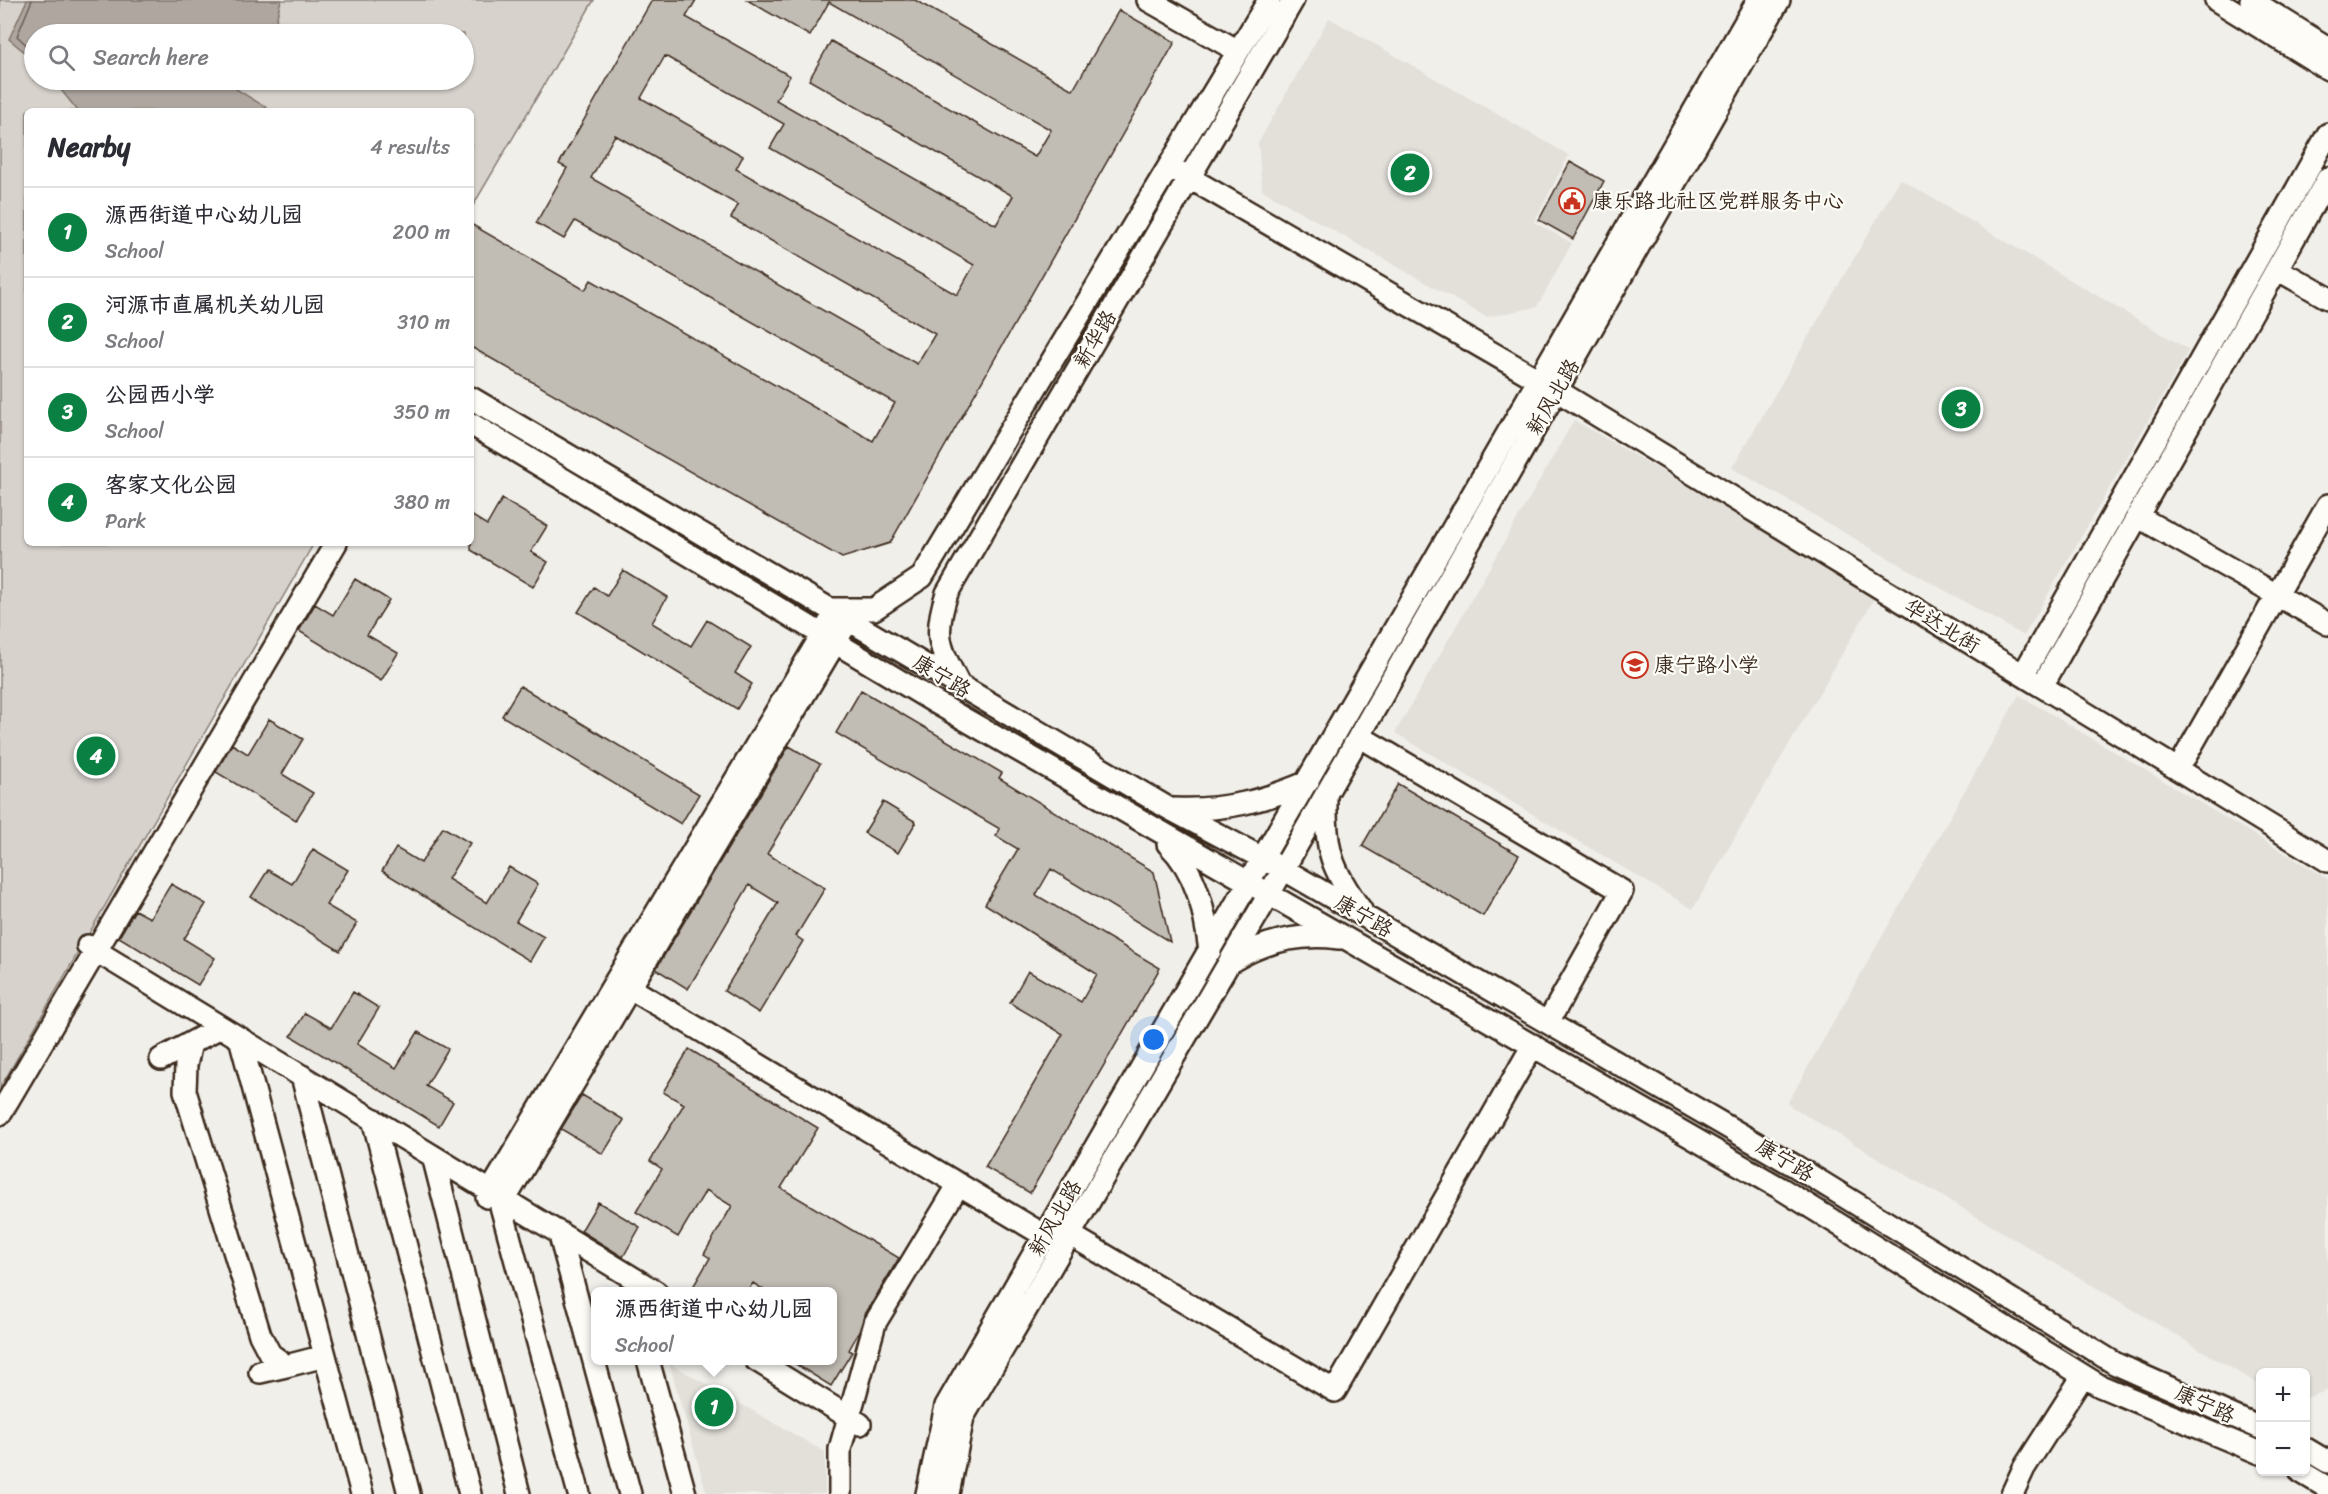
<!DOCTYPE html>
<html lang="en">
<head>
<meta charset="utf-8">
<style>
	:root { --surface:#fff; --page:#f7f7f7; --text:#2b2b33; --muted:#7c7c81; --line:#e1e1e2; --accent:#0b8043 }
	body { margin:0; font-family:Sriracha,"LXGW WenKai TC",sans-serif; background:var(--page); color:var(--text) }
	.controls { position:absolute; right:18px; bottom:18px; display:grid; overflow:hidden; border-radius:9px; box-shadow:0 2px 4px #0004 }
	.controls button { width:54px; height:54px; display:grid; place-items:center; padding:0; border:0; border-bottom:2px solid var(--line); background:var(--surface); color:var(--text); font:30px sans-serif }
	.you { position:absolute; left:1154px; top:1040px; width:21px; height:21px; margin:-15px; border:4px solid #fff; border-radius:50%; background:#1a73e8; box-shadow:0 0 0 9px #1a73e833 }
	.badge { display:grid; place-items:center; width:39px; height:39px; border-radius:50%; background:var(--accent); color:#fff; font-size:20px; font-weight:700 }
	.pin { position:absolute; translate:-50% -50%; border:3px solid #fff; box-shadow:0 2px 6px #0006 }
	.popup { position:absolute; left:591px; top:1287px; width:246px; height:78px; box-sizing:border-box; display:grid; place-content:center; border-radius:9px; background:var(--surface); filter:drop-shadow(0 2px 4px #0005); font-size:20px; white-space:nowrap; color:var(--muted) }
	.popup b { font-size:22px; color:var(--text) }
	.popup::after { content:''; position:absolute; left:50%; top:100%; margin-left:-12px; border:12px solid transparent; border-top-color:var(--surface) }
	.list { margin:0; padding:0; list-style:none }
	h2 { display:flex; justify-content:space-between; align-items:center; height:78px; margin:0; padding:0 24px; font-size:26px }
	h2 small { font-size:20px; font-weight:400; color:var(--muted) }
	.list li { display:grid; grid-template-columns:39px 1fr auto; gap:18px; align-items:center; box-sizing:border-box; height:90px; padding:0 24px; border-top:2px solid var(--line) }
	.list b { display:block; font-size:22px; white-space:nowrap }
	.list p { margin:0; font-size:20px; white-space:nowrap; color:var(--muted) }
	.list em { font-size:20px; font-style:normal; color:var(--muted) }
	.icon { flex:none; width:33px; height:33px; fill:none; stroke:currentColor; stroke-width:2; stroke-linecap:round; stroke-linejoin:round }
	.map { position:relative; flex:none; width:2328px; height:1494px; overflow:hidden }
	.search { position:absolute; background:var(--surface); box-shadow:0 2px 4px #0004; left:24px; top:24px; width:450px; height:66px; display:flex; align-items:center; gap:15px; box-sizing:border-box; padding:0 21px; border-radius:33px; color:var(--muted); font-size:22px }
	.panel { position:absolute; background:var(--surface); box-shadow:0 2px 4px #0004; left:24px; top:108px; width:450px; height:438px; border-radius:9px }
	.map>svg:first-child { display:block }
	.built { fill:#e3e0da }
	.green { fill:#d7d2cc; stroke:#897e75; stroke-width:1.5; fill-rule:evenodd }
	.water { fill:#aea69f; stroke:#80746b; stroke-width:1.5 }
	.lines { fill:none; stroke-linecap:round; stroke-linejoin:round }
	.shore { stroke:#695c52; stroke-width:1.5 }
	.building { fill:#c1bcb4; stroke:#3b2a1e; stroke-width:1.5; fill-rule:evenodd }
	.minor-casing { stroke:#3b2a1e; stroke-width:26 }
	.minor { stroke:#fdfcf7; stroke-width:21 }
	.labels { text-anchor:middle; stroke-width:4.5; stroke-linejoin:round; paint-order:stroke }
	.poi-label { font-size:21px; fill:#3b2a1e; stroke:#fdfcf7; text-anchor:start }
	.street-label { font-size:21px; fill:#3b2a1e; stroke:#fdfcf7 }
</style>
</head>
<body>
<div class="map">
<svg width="2328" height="1494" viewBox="0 0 2328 1494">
	<rect width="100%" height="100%" fill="#f1efea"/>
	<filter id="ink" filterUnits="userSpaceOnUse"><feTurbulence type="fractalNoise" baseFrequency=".0167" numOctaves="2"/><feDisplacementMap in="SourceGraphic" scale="12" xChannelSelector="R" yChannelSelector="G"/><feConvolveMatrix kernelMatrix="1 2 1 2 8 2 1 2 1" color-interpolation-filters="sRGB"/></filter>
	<g filter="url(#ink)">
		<path class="built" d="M1329,18L1569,155L1534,222L1572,243L1537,307L1486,317L1262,190L1258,143Z
			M1900,179L2189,350L2024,636L1732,468Z
			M1574,420L1876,596L1693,909L1395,733Z
			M2019,695L2328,879V1390L2306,1398V1372H2260V1385L1787,1104Z
			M669,1363L825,1452V1494H707Z"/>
		<path class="green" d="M0,0H594L471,209V111H27V543H314L0,1088ZM34,34H464V80H34Z"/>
		<path class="water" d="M27,0H281L276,21L268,34H34V60L9,39Z
			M53,80H241L236,89L267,108L268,111H78Z"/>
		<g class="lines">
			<path class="shore" d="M32,0L17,36L34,52"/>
		</g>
		<path class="building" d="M652,0H696L686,17L790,76L776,100L996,225L1013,196L809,80L831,41L1035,157L1051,130L829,2L810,36L747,0H915L1073,90L1119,10L1175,42L890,543L842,558L471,347V224L585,290L591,280L873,441L895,403L575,221L564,239L536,223L567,168L559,164ZM665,56L784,124L770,148L974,265L957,295L736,169L743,156L641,98ZM615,135L738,205L731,218L935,334L917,364L591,178Z
			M1570,162L1604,181L1573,239L1539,220Z
			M502,499L547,526L531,552L548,562L533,587L471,550V515L487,525Z
			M623,570L667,597L652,623L691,646L707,620L751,647L735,673L752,684L737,709L578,612L594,587L607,596Z
			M355,579L389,600L367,635L398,653L381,681L299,631L315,604L333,615Z
			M520,686L699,794L681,824L502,716Z
			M861,690L1002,773L999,778L1154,872L1170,942L1051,869L1036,895L1160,968L1030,1193L985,1167L1063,1034L1010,1003L1028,971L1081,1002L1097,974L985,904L1018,849L996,836L1000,829L836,733Z
			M269,719L303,739L282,774L313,793L296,820L216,772L232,744L248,754Z
			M789,746L820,764L767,854L825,888L796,936L803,941L759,1013L724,991L778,903L749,885L688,989L656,969Z
			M1398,784L1519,855L1483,916L1362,846Z
			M883,802L916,822L898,853L864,833Z
			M443,827L470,843L448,879L487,903L509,867L538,884L516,921L544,937L530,961L382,871L396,848L421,863Z
			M313,849L348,870L326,905L357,923L340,951L251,897L268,870L292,884Z
			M171,884L206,904L184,939L215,958L198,985L119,937L135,910L150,918Z
			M353,992L379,1008L357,1044L396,1068L418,1032L448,1049L426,1086L453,1102L439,1126L291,1036L305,1013L331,1028Z
			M689,1049L818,1128L781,1188L899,1258L864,1316L859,1332L849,1350L852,1352L831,1386L789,1360H832V1292H767L753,1283L747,1292H690L710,1258L704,1254L732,1206L706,1190L678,1237L636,1212L662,1169L650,1161L684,1104L663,1092Z
			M582,1095L624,1120L603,1154L561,1129Z
			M598,1202L640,1227L623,1257L581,1231Z"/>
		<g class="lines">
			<defs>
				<path id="minor" d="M1148,0L1238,51
					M2216,0L2328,69
					M2251,0L2328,48
					M1169,166L1556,390L2328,861
					M2277,269L2328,298
					M471,398L1168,808L1283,869L1795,1166L2116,1364L2260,1428
					M471,424L933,701L1780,1188L2100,1386L2260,1453
					M2137,516L2328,624
					M832,609H874L922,577L1269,0
					M842,631L630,988L1057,1243
					M2023,675L2328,134
					M959,685C939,646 933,636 947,593L1293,0
					M2042,686L2328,178
					M1359,736L1622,891L1548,1022
					M2185,757L2328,505
					M1326,798C1325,849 1331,869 1361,910
					M1175,809C1223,811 1264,801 1308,782
					M1168,844C1197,872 1205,912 1210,951
					M88,946L656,1292
					M1232,961C1265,941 1301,933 1339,938
					M240,1038L362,1494
					M191,1043L186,1065L185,1091L260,1335L270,1354L286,1366L325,1356
					M161,1059L213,1031
					M302,1076L409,1494
					M0,1114L336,543
					M373,1119L470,1494
					M433,1156L519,1494
					M487,1197L829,623
					M1057,1227L1335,1391L1533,1045
					M559,1232L630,1494
					M648,1360L685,1494
					M756,1360L860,1424
					M260,1372L286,1366
					M2306,1449L2328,1462
					M2301,1472L2328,1488
					M579,1494L501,1206L630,988L617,981
					M840,1494V1449L875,1323L959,1184
					M927,1494L946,1406L1758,0
					M948,1494L963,1417L1264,903L1779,0
					M2012,1494L2024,1468L2083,1376"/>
			</defs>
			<use href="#minor" class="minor-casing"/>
			<use href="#minor" class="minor"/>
		</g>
	</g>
	<defs>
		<symbol id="civic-ring" viewBox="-11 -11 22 22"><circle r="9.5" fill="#fdfcf7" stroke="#c8321e" stroke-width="1.5"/><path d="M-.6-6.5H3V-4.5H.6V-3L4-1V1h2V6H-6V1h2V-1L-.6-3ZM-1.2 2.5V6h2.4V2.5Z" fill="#c8321e"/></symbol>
		<symbol id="school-ring" viewBox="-11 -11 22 22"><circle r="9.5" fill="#fdfcf7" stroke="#c8321e" stroke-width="1.5"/><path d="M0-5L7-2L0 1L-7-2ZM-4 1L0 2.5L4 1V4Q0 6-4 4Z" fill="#c8321e"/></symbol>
	</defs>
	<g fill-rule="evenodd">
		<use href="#civic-ring" x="1557" y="186" width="30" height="30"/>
		<use href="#school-ring" x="1620" y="650" width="30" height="30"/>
	</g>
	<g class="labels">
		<g class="poi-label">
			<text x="1592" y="208">康乐路北社区党群服务中心</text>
			<text x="1654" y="672">康宁路小学</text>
		</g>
		<g class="street-label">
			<text transform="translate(1095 339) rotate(-60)" y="7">新华路</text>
			<text transform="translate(1553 397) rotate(-60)" y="7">新风北路</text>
			<text transform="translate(1942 626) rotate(31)" y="7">华达北街</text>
			<text transform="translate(942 676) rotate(31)" y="7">康宁路</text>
			<text transform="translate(1364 916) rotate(30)" y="7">康宁路</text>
			<text transform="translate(1785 1160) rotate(31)" y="7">康宁路</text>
			<text transform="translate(1055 1218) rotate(-60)" y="7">新风北路</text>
			<text transform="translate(2205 1404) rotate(24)" y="7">康宁路</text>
		</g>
	</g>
</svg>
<div class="controls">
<button>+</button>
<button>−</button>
</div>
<div class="you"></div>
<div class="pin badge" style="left:714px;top:1407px">1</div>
<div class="popup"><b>源西街道中心幼儿园</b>School</div>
<div class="pin badge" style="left:1410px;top:173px">2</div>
<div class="pin badge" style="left:1961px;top:409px">3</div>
<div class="pin badge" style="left:96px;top:756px">4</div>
<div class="search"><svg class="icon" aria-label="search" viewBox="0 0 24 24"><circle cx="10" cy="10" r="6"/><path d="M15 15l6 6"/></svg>Search here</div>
<section class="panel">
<h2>Nearby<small>4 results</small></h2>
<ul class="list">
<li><span class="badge">1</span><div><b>源西街道中心幼儿园</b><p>School</p></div><em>200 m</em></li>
<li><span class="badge">2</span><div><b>河源市直属机关幼儿园</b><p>School</p></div><em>310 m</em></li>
<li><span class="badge">3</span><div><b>公园西小学</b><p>School</p></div><em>350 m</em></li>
<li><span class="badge">4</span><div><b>客家文化公园</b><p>Park</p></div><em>380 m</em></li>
</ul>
</section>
</div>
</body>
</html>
